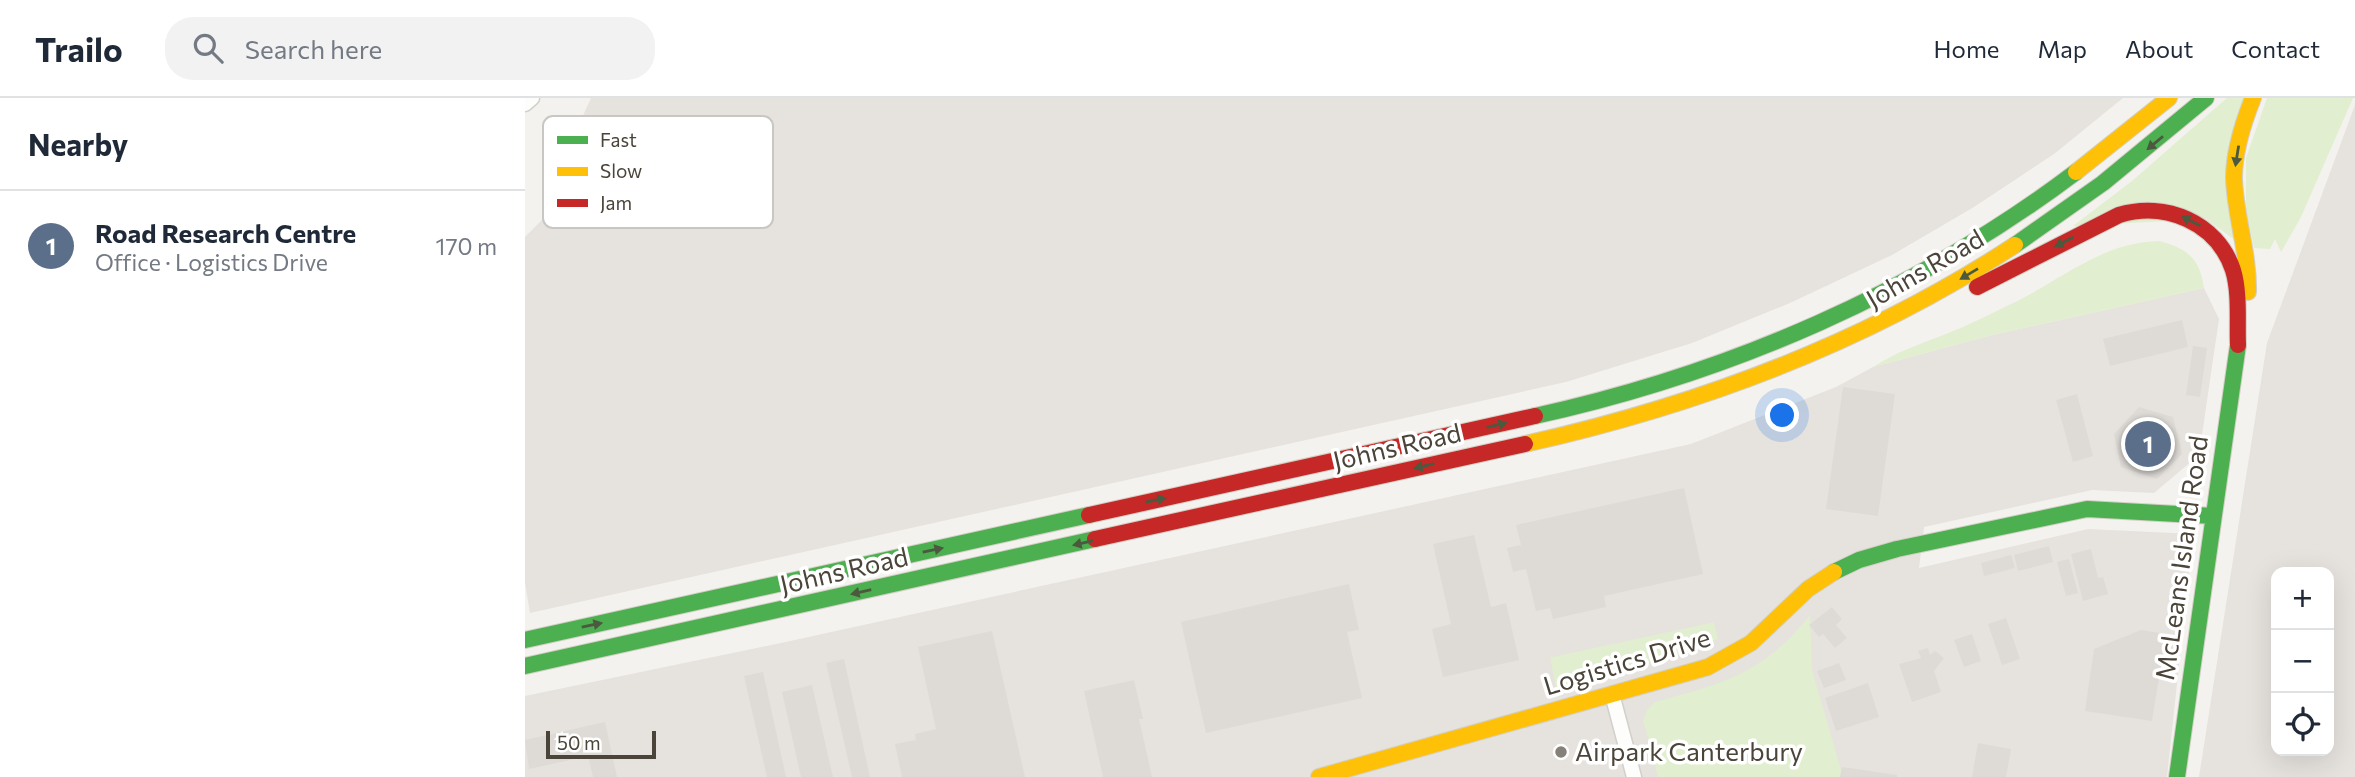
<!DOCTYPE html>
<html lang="en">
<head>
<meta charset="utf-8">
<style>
	:root { --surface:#fff; --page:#f2f2f3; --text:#1f2937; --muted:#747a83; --line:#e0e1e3; --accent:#7c3aed }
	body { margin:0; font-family:Commissioner,sans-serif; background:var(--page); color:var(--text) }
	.controls { position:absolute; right:21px; bottom:21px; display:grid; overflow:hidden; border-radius:14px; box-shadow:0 7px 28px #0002 }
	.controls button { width:63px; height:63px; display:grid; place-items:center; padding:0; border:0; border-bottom:2px solid var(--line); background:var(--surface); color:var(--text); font:35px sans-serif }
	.scale { position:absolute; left:21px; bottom:18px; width:110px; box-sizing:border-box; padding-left:7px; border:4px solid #4b4439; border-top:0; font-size:19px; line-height:24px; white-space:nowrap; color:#4b4439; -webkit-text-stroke:5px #fff; paint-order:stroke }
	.you { position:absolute; left:1258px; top:318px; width:24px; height:24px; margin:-18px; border:5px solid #fff; border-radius:50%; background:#1a73e8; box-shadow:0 0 0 10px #1a73e833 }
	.badge { display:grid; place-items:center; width:46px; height:46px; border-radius:50%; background:var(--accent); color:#fff; font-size:23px; font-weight:700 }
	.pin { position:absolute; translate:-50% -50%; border:4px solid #fff; box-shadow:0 2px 7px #0006 }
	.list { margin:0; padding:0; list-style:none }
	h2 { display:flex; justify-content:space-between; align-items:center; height:91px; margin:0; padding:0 28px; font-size:30px }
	h2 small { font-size:23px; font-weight:400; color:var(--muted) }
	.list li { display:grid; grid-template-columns:46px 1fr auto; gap:21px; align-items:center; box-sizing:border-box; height:112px; padding:0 28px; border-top:2px solid var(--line) }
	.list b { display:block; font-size:26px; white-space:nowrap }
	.list p { margin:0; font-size:23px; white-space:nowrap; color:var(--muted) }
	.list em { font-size:23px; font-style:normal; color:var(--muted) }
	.icon { flex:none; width:38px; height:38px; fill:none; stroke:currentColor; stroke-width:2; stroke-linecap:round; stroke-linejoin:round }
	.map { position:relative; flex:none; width:1830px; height:679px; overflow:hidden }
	header { display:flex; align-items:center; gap:42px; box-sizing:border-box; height:98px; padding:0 35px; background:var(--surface); border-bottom:2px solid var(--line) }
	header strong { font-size:33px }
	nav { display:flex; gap:38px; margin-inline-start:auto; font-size:24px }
	.search { width:490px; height:63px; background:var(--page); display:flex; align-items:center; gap:18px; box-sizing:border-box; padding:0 24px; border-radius:28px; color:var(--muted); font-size:26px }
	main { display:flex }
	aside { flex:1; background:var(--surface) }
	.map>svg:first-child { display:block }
	.industrial { fill:#e6e2de; fill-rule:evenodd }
	.green { fill:#e1eecf }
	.parking { fill:#e6e3df }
	.building { fill:#dedbd6 }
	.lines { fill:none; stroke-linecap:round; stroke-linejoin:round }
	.street-casing { stroke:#d2d0cb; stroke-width:17 }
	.fast-casing { stroke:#d3cfc5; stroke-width:18 }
	.slow-casing { stroke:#d3cfc5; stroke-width:18 }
	.jam-casing { stroke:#d3cfc5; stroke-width:18 }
	.street { stroke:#fdfdfc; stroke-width:14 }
	.fast { stroke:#4caf50; stroke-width:16 }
	.slow { stroke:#ffc107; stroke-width:16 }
	.jam { stroke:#c62828; stroke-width:16 }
	.oneway { fill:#4b593e }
	.poi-dot { fill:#868178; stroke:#fff; stroke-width:2.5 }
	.labels { text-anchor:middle; stroke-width:7; stroke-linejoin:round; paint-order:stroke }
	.street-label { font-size:26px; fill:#4b4439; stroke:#fff }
	.poi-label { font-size:26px; fill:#4b4439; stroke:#fff; text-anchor:start }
	.key { fill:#fff; stroke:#c9c7c4; stroke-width:2 }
	.key-label { font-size:19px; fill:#4b4439 }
</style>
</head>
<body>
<header>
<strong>Trailo</strong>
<div class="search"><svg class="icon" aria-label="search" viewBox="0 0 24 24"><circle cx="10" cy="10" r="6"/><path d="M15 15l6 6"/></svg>Search here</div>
<nav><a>Home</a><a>Map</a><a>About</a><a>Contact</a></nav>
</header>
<main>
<aside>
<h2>Nearby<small></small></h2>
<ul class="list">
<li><span class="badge" style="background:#5c6f8a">1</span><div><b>Road Research Centre</b><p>Office · Logistics Drive</p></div><em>170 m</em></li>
</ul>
</aside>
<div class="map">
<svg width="1830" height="679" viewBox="0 0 1830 679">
	<rect width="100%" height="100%" fill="#f4f2ee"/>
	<path class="industrial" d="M66,0H1598L1529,56L1449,109L1367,157L1265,205L1167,245L1041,284L5,515L0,485V139L27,112L43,51Z
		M1830,7V679H1674L1742,245ZM1751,474H1804V653H1751Z
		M1679,190L1694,221L1674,357L1629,395L1567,392L1399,429L1394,470L1563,431L1668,436L1642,679H0V598L256,545L1166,346L1311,289L1348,269L1467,237Z"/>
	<path class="green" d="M1702,0H1721L1714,145L1681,121L1548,128L1607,83Z
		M1742,0H1828L1776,119L1756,154L1750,141L1745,151L1729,150L1721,112V60Z
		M1635,143C1663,151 1675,161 1679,190L1467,237L1348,269C1371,254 1395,246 1421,236C1442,228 1463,217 1484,207C1536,183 1575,144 1635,143Z
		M1285,517L1287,572L1316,672L1315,679H1133L1118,622L1122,612L1130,604C1199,585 1238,576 1285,517Z
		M1189,524L1193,541L1167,552L1031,591L1025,559Z"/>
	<path class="parking" d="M119,0H1527L1542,7L1540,11L1393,111L1334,145L1276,173L1262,146L1202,172L1148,191L996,237L63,449L68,474L41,481L33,478L27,457L18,447L5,325L0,321V234H2L25,189L37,174L69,142L102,46L114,36L111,33L127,13Z
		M1375,262L1411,267L1391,420L1353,415Z
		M1287,312L1302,385L1296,386L1293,391L1305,445L1280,451L1251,319Z
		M1179,483L1189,524L1028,559L1022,522Z
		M1077,629L1090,679H900Z"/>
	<path class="building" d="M1657,222L1663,249L1585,268L1578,241Z
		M1668,248L1682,250L1675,299L1661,297Z
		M1318,289L1370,296L1353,418L1301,411Z
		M1552,296L1568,358L1548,364L1531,302Z
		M1614,309L1648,319L1657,356L1632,381L1596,369L1589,336Z
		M1159,390L1178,476L1079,498L1081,509L1028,521L1025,510L1011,513L1001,471L988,474L982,450L996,447L991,427Z
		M949,437L966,509L981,505L994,562L918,579L907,531L926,526L908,446Z
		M1524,448L1528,464L1493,473L1489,457Z
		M1566,451L1573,480L1578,479L1583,496L1558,503L1546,456Z
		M1486,457L1490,470L1459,478L1456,465Z
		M1544,461L1553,495L1541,498L1532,464Z
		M824,486L834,532L822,534L837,600L681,635L656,524Z
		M1307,509L1317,521L1311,527L1322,540L1310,550L1298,536L1294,539L1284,527Z
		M1481,520L1495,561L1477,567L1463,526Z
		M1616,532L1641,536L1627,623L1560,613L1569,551Z
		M467,533L500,679H377L370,646L391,642L390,636L411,631L393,549Z
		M1447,536L1456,563L1439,569L1429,542Z
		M1403,550L1405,557L1410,553L1419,560L1409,573L1416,594L1387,604L1374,566L1396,560L1393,553Z
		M319,561L345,679H327L301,565Z
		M1314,565L1321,582L1299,590L1292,573Z
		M238,574L261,679H242L219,578Z
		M609,582L618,621H614L627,679H578L559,593Z
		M1343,585L1354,619L1311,633L1300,600Z
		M287,587L308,679H276L257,594Z
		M80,624L92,679H68L63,658L4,671L0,642Z
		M1453,645L1486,651L1481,679H1447Z
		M1317,669L1372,677V679H1315Z"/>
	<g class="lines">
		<defs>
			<path id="street" d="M0,6L7,0
				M1087,596L1109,679"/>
			<path id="fast" d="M1490,147L1578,85L1681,0
				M1010,318C1205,275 1392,194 1551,74
				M1309,474L1334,462L1372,451L1562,411L1688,418
				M0,542L564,417
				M0,568L570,441
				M1652,679L1713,247"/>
			<path id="slow" d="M1551,74L1644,0
				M1723,194C1724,155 1710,118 1709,80C1709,52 1718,25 1728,0
				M1000,346C1174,307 1341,245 1490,147
				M794,679L1183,569L1226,545L1283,491L1309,474"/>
			<path id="jam" d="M1452,189L1594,117C1640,103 1692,124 1708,172C1715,195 1712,223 1713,247
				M564,417L1010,318
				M570,441L1000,346"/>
		</defs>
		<use href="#street" class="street-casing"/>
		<use href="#fast" class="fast-casing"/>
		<use href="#slow" class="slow-casing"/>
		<use href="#jam" class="jam-casing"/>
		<use href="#street" class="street"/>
		<use href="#fast" class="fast"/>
		<use href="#slow" class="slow"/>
		<use href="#jam" class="jam"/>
	</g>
	<defs><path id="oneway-solid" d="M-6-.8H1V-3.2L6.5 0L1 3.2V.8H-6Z" transform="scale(1.75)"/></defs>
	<g class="oneway">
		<use href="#oneway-solid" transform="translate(1630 45) rotate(140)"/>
		<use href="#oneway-solid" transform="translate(1712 58) rotate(99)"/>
		<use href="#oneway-solid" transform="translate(1666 123) rotate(-153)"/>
		<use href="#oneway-solid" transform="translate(1539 144) rotate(153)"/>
		<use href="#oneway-solid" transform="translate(1444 176) rotate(149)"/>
		<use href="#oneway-solid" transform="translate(972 327) rotate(-13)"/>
		<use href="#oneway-solid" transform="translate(899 368) rotate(167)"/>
		<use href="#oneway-solid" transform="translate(631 402) rotate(-12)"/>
		<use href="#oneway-solid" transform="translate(558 445) rotate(167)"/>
		<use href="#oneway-solid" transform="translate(408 452) rotate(-12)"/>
		<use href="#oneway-solid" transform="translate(336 494) rotate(167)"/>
		<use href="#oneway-solid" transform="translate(67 527) rotate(-12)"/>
	</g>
	<circle class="poi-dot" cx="1036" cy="654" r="7"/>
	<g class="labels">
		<g class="street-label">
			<text transform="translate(1400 171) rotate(-30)" y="9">Johns Road</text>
			<text transform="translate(872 349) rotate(-13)" y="9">Johns Road</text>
			<text transform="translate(1657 460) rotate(-82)" y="9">McLeans Island Road</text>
			<text transform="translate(319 473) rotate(-13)" y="9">Johns Road</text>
			<text transform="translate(1102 564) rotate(-17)" y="9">Logistics Drive</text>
		</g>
		<g class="poi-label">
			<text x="1050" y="663">Airpark Canterbury</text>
		</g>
	</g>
	<rect x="18" y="18" width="230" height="112" rx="10" class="key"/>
	<rect x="32" y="38" width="31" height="8" fill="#4caf50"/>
	<rect x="32" y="69" width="31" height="9" fill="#ffc107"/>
	<rect x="32" y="101" width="31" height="8" fill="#c62828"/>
	<g class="key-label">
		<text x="75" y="49">Fast</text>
		<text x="75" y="80">Slow</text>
		<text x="75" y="112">Jam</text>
	</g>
</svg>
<div class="controls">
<button>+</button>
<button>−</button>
<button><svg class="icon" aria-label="locate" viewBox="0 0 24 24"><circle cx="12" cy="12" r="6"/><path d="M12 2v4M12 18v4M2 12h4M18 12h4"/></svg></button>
</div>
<div class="scale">50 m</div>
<div class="you"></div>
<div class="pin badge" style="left:1623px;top:346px;background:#5c6f8a">1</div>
</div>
</main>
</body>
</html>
